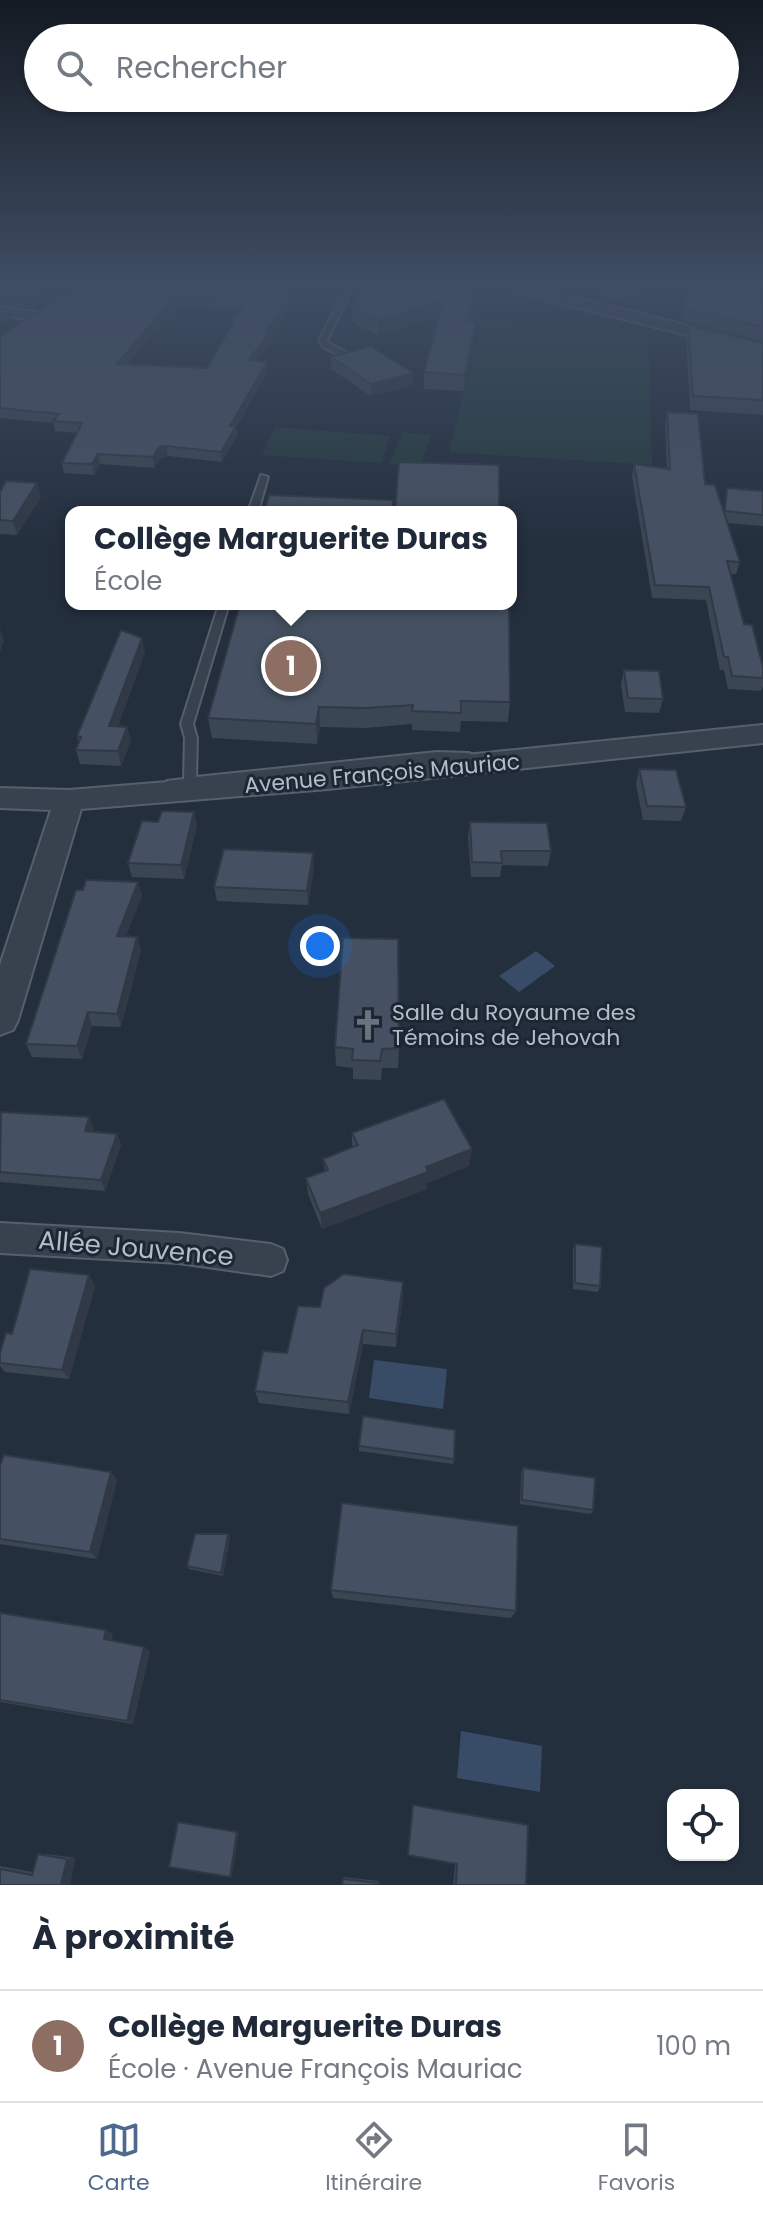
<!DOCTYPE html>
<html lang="fr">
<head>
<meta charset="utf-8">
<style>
	:root { --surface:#fff; --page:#f2f2f3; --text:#1f2937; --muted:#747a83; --line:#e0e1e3; --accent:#4f688e }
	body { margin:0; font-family:Poppins,sans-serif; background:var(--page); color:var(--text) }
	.controls { position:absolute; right:24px; bottom:24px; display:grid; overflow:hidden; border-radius:16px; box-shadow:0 2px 6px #0004 }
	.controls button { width:72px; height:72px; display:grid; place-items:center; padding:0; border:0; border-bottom:2px solid var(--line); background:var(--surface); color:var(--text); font:40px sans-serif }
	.you { position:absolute; left:320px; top:946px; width:28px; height:28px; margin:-20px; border:6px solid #fff; border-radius:50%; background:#1a73e8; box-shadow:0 0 0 12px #1a73e833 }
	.badge { display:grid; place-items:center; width:52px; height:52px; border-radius:50%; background:var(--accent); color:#fff; font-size:26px; font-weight:700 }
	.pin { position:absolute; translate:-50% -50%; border:4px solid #fff; box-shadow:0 2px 8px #0006 }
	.popup { position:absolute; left:65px; top:506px; width:452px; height:104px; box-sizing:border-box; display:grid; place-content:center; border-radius:16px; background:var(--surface); filter:drop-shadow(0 2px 6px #0005); font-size:26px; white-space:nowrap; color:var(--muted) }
	.popup b { font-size:30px; color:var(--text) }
	.popup::after { content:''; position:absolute; left:50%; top:100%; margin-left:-16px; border:16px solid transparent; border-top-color:var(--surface) }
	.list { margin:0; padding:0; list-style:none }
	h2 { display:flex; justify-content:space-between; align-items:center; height:104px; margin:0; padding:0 32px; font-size:34px }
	h2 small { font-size:26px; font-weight:400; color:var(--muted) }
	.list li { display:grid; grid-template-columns:52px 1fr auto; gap:24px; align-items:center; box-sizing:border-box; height:112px; padding:0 32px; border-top:2px solid var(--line) }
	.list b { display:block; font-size:30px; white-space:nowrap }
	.list p { margin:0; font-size:26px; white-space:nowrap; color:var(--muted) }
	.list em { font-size:26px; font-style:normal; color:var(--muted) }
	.icon { flex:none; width:44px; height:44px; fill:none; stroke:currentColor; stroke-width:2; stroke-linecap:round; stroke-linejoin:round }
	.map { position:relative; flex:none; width:763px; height:1885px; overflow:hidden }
	.search { position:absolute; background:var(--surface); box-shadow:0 2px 6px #0004; left:24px; right:24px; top:24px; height:88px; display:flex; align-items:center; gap:20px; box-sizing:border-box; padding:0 28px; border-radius:44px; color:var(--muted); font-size:30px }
	.sheet { height:216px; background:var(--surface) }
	nav { display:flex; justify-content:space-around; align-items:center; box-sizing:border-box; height:112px; border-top:2px solid var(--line); background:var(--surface); font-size:22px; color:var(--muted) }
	nav a { display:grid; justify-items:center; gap:4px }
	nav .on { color:var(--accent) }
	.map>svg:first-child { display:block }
	.green { fill:#263c3f }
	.water { fill:#394c67 }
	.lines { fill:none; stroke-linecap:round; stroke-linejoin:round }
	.service-casing { stroke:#565f6c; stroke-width:4 }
	.minor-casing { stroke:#565f6c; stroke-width:4 }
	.tertiary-casing { stroke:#565f6c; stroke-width:4 }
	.service { fill:#38414e; fill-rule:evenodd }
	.minor { fill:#38414e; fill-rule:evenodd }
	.tertiary { fill:#38414e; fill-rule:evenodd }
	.wall { fill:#3b4654; fill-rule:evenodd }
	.shaded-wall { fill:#303945 }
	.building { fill:#455162; stroke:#303945; stroke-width:2; fill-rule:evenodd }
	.labels { text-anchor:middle; stroke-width:6; stroke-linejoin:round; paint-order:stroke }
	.street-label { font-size:22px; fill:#b4bcc9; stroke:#1d2633 }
	.poi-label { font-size:22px; fill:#b4bcc9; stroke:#1d2633; text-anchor:start }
	.near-street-label { font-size:26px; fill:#b4bcc9; stroke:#1d2633 }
</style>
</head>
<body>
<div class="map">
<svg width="763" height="1885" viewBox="0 0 763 1885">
	<rect width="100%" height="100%" fill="#242f3e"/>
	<path class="green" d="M482,321L648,329L652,465L449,452Z
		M275,427L390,436L381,463L262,455Z
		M402,432L431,435L420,467L390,464Z"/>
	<path class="water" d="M536,951L555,966L519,992L499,976Z
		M374,1360L447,1369L443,1409L369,1398Z
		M461,1731L542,1746L540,1792L457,1778Z"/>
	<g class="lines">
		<defs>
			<path id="service" d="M350,281H356L327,340L330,344L352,355L353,357L349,359L324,348L319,340Z
				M261,475L268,477L258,512H248Z
				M219,604H229L193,724L197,738L196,777L437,752L469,753L475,757L469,761L437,760L196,785L194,792H186L184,787H167L165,784L167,781L184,779L185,738L181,724Z"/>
			<path id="minor" d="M0,307L34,312L41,316L34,320L0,315Z
				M0,1223L179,1233L271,1244L283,1249L287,1260L283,1271L271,1276L179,1263L0,1253Z"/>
			<path id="tertiary" d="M480,281H507L763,344V354L482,284Z
				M763,725V743L328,789L81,809L18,1020L13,1030L0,1035V965L51,810L0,808V788L69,790L328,769Z"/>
		</defs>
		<use href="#service" class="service-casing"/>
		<use href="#minor" class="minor-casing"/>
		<use href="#tertiary" class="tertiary-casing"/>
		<use href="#service" class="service"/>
		<use href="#minor" class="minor"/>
		<use href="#tertiary" class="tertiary"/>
	</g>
	<path class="wall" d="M72,281L29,308L0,305V287Z
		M86,281L299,284L300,290L272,332L273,338L256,361L267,372L236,428L237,436L222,462L168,456L161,458L154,468L100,464L94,475L64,473L62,463L77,433L55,431L53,423L0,418V336ZM177,305L240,310L207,368L127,365Z
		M519,281H547L539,286Z
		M564,281H686V283L637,305L611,298L609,303L601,301V295L563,285Z
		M763,281V341L684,321L682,306L684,293Z
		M480,286L471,321L476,322L475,337L464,391L424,389V372L439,316L378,335L352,322V306Z
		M688,325L763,343V415L690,410L686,338Z
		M331,357L413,373V385L371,396L331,369Z
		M667,412L705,484L724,511L727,488L763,491V526L727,523L740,562L736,574H730L744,624L763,667V687L761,691L728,689L724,670H720L706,600L652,598L632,476L634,464L667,469L665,424Z
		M499,465V512H395Z
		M0,492L41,497L17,535L0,534Z
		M240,604L510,702L508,722L461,721L460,732L412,730V724L366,728L320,727L317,744L212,738L208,718Z
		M145,652L118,726L127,727L131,741L121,766L80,764L76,750L79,743L77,736Z
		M624,670L663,699L659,713L625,712L621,685Z
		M639,769L686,807L681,821L643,820L636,784Z
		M194,812L197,826L184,879L132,877L128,863L158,822Z
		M470,822L551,851L548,866L502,865L500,877H471L468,836Z
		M314,867L308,905L217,901L214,887Z
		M138,882L142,896L126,936L137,937L141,950L121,1027L92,1026L82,1059L32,1057L26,1044L83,890Z
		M335,1047L399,1048L398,1068H382L381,1080L353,1079V1068L336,1066Z
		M0,1114L94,1128L93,1132L117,1134L121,1145L105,1191L0,1182Z
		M352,1133L472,1149L469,1166L427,1183V1189L322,1229L308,1194L306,1178L325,1171L323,1159L352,1147Z
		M575,1244L600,1286L598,1292L573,1289V1250Z
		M403,1282V1296L396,1347L363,1344L349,1414L259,1403L255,1391L287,1353L320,1307Z
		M95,1286L69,1379L5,1372L0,1366V1353L12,1334Z
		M359,1446L454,1459L453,1464L359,1451Z
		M0,1466L111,1472L117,1480L97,1559L0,1544Z
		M523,1468L593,1510L591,1514L520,1504L521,1472Z
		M228,1534L230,1538L223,1576L189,1569L187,1566Z
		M331,1590L516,1611L511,1618L333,1598Z
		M0,1613L106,1630L113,1634L111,1640L144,1647L150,1651L133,1724L0,1702Z
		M412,1805H413L526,1885H453L455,1864L408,1855Z
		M38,1854H47L75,1858L70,1885H0V1866L33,1872Z
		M344,1877L379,1881V1885L343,1879Z"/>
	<path class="shaded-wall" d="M56,281H72L29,308L27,299Z
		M295,281H301L299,284L300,290L272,332L273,338L250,370L249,360Z
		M479,281H480V286L467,337L468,321Z
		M659,281H686V283L637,305L639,289Z
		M175,296L177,305L119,374L117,364Z
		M444,299L443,315L378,335V320Z
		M10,310L12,320L0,327V316Z
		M476,322L475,337L464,391L465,375Z
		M267,362V372L236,428L237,436L222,462L221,452L230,426Z
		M413,373V385L371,396V384Z
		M166,446L168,456L161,458L154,468L153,457L159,447Z
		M98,454L100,464L94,475L92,464Z
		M37,483L41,497L17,535L13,521Z
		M0,628L4,642L0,652Z
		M142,638L145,652L113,740L109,726Z
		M319,707L320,727L317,744L316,724Z
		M127,727L131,741L121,766L118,751Z
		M194,812L197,826L184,879L181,865Z
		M313,853L314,867L308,905L307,891Z
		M138,882L142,896L121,949L117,936Z
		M137,937L141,950L121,1027L117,1014Z
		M88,1012L92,1026L82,1059L77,1046Z
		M89,1117L94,1128L90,1142L85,1131Z
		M117,1134L121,1145L105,1191L101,1180Z
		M472,1149L469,1166L427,1183V1189L322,1229L320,1213L426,1167Z
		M89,1275L95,1286L69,1379L62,1370Z
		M403,1282V1296L396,1347V1334Z
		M363,1330V1344L349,1414L348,1402Z
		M111,1472L117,1480L97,1559L90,1552Z
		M228,1534L230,1538L223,1576L221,1573Z
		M106,1630L113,1634L111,1643L104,1639Z
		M144,1647L150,1651L133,1724L127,1721Z
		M237,1832H239L232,1877H230Z
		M75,1858L70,1885H61L67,1859Z"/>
	<path class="building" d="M8,281H56L27,299L0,296V287Z
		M86,281H110L109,284L113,281H299L266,331L272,329L249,360L267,362L230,426H236L221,452L166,446L159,447L153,457L98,454L92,464L62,463L82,423L53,421L59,414L0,408V336ZM175,296L245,301L207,368L117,364Z
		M364,281H478L468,321L476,322L465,375L424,372L444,299L378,320L352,306Z
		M603,281H659L639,289L613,283L611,288L604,286Z
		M688,281H763V327L686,308L684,293Z
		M0,309L10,310L0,316Z
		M688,325L763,343V400L693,396Z
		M371,346L413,373L371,384L331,357Z
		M667,412L698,414L705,484L715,485L740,562L727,561L744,624L752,625L763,667V678L732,676L728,657H724L709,587L655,585L634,464L670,469Z
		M399,462L499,465V509L448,512H395Z
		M6,481L37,483L13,521L0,520V492Z
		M727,488L763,491V515L725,511Z
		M269,495L393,500L392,512H264Z
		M240,604H509L510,702L461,701V713L412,711L413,705L366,708L319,707L316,724L208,718Z
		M121,630L142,638L109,726L127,727L118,751L76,750L81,737L77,736Z
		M624,670L659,671L663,699L628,698Z
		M639,769L676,770L686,807L647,806Z
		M162,811L194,812L181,865L128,863L142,821L158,822Z
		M470,822L547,823L551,851H501L502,863L472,862Z
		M224,849L313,853L307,891L214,887Z
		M86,880L138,882L117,936L137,937L117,1014L88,1012L77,1046L26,1044L76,890H83Z
		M343,938L398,939L399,1048L382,1049L380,1061L352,1060L353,1049L335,1047Z
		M444,1099L472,1149L426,1167L428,1172L320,1213L306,1178L328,1170L323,1159L358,1145L352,1133Z
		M1,1112L89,1117L85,1131L117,1134L101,1180L0,1172Z
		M575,1244L602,1247L600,1286L575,1283Z
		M30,1269L89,1275L62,1370L0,1363V1353L6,1333L12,1334Z
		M344,1274L403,1282L396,1334L363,1330L348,1402L255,1391L263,1351L287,1353L298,1306L320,1307L324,1288Z
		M363,1416L455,1430L454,1459L359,1446Z
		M4,1455L111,1472L90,1552L0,1539V1466Z
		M523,1468L595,1478L593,1510L522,1500Z
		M342,1503L518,1526L516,1611L331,1590Z
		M195,1534H228L221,1573L187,1566Z
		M0,1613L106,1630L104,1639L144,1647L127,1721L0,1700Z
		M413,1805L528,1825L526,1885H456L457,1864L408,1855Z
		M178,1822L237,1832L230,1877L169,1867Z
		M38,1854L67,1859L61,1885H0V1869L32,1875Z
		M343,1879L379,1883V1885H342Z"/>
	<linearGradient id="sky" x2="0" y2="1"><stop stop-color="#141a22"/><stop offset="0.52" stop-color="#3f4d63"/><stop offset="1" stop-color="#3f4d63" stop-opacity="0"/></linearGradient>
	<rect width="763" height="545" fill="url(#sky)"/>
	<defs>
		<symbol id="church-bare" viewBox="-9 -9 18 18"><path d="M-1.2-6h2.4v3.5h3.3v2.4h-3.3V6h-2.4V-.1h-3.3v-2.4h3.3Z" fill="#6b7280" stroke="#1d2633" stroke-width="2.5" paint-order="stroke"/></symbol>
	</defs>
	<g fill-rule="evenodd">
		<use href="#church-bare" x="346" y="1003" width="44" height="44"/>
	</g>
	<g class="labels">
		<g class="street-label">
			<text transform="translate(382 773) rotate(-5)" y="8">Avenue François Mauriac</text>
		</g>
		<g class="poi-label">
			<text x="392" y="1020">Salle du Royaume des<tspan x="392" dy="25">Témoins de Jehovah</tspan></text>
		</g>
		<g class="near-street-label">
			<text transform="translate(136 1248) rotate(5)" y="9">Allée Jouvence</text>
		</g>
	</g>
</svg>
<div class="controls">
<button><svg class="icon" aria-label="locate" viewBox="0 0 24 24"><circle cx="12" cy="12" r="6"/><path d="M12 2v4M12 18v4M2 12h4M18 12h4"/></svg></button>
</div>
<div class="you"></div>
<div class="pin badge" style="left:291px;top:666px;background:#8d6e63">1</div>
<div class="popup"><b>Collège Marguerite Duras</b>École</div>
<div class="search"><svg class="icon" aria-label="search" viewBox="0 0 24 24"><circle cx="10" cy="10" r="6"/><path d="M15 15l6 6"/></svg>Rechercher</div>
</div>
<section class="sheet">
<h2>À proximité<small></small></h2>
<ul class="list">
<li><span class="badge" style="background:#8d6e63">1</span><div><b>Collège Marguerite Duras</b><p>École · Avenue François Mauriac</p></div><em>100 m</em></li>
</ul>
</section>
<nav>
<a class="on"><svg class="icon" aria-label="map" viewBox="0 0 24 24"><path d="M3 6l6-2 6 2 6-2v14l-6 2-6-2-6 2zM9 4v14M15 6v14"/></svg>Carte</a>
<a><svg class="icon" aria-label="directions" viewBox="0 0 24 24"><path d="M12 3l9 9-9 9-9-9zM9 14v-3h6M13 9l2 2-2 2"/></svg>Itinéraire</a>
<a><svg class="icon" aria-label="saved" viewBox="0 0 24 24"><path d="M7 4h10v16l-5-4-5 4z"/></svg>Favoris</a>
</nav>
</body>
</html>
